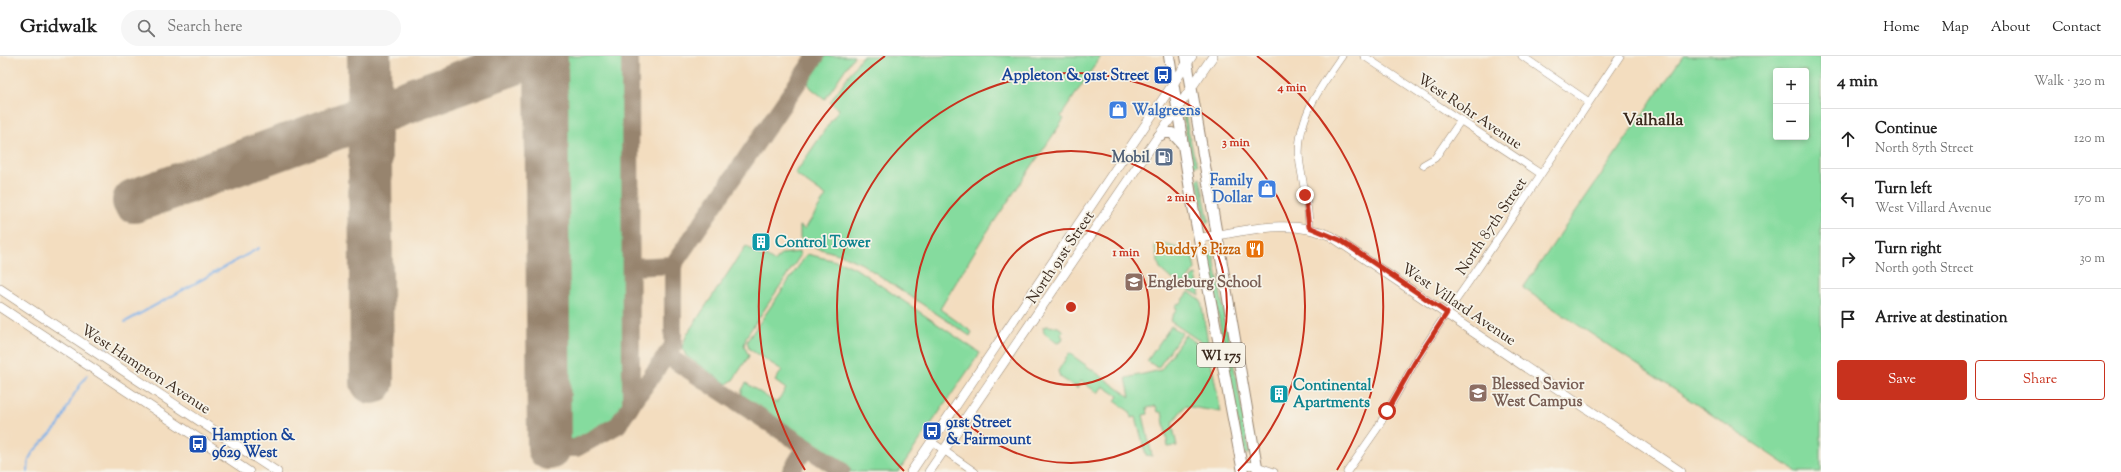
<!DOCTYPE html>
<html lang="en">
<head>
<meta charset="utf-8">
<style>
	:root { --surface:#fff; --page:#f6f6f6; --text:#222; --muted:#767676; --line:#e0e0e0; --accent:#c8321e }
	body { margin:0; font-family:"Sorts Mill Goudy",serif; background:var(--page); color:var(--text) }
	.controls { position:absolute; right:12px; top:12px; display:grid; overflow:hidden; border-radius:4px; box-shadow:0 2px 6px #0003 }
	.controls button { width:36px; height:36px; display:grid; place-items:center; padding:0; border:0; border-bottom:1px solid var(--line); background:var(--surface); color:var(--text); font:20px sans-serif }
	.stop { position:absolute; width:12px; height:12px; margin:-9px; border:3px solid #c8321e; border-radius:50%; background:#fff }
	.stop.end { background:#c8321e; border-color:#fff; box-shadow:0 1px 4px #0008 }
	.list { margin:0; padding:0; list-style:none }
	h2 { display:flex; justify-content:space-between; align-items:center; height:52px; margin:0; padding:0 16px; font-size:17px }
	h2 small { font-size:13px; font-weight:400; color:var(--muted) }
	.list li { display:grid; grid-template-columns:26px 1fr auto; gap:12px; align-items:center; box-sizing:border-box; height:60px; padding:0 16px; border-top:1px solid var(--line) }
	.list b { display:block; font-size:15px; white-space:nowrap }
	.list p { margin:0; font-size:13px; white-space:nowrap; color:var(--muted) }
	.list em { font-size:13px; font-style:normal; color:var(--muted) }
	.actions { display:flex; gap:8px; padding:12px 16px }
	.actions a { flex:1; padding:9px 0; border:1px solid var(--accent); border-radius:4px; text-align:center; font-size:14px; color:var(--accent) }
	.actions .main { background:var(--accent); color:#fff }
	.icon { flex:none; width:22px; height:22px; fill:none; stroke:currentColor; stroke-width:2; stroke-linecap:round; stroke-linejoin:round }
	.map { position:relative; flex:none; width:1821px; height:416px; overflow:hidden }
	header { display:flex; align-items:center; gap:24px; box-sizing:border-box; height:56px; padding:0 20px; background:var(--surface); border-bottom:1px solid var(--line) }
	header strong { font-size:19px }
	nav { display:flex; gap:22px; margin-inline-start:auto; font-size:14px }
	.search { width:280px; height:36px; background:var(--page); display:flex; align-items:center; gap:10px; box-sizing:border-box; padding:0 14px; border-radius:22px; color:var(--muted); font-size:15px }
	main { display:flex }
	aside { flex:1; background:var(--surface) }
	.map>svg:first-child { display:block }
	.green { fill:#85db9e; stroke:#60825e; fill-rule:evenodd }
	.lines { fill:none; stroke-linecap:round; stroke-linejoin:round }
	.stream { stroke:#7cb0e9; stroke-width:2 }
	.taxiway { stroke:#97846e; stroke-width:18 }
	.runway { stroke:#97846e; stroke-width:44 }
	.street-casing { stroke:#97846e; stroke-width:8 }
	.secondary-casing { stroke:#97846e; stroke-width:10 }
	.primary-casing { stroke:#97846e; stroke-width:12 }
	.street { stroke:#fff; stroke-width:7 }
	.secondary { stroke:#fff; stroke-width:9 }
	.primary { stroke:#fff; stroke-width:10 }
	.route { stroke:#c8321e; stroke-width:5 }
	.ring { fill:none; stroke:#c8321e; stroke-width:2 }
	.labels { text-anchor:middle; stroke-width:3.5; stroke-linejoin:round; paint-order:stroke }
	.shield { fill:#f7f3e8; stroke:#73665b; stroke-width:1 }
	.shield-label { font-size:14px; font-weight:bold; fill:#3b2a1e }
	.transit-label { font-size:15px; font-weight:bold; fill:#164399; stroke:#f7f3e8; text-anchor:start }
	.shop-label { font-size:15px; font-weight:bold; fill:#366cbe; stroke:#f7f3e8; text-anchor:start }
	.street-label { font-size:15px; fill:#3b2a1e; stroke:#f7f3e8 }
	.service-label { font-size:15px; font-weight:bold; fill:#4e5e75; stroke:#f7f3e8; text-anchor:end }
	.culture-label { font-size:15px; font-weight:bold; fill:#0d838f; stroke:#f7f3e8; text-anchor:start }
	.food-label { font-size:15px; font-weight:bold; fill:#c56008; stroke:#f7f3e8; text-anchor:end }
	.education-label { font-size:15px; font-weight:bold; fill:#785e54; stroke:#f7f3e8; text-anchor:start }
	.quarter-label { font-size:17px; font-weight:bold; fill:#3b2a1e; stroke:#f7f3e8 }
	.centre { fill:#c8321e; stroke:#f7f3e8; stroke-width:2 }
	.ring-label { font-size:12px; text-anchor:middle; font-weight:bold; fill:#c8321e; stroke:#f7f3e8; stroke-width:3.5; stroke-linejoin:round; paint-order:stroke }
</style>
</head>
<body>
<header>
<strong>Gridwalk</strong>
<div class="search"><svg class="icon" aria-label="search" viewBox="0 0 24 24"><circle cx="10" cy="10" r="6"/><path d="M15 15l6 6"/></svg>Search here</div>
<nav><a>Home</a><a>Map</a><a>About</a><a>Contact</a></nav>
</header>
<main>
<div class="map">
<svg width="1821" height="416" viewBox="0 0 1821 416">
	<rect width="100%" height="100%" fill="#f7f3e8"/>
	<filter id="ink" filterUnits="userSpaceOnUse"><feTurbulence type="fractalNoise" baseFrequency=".025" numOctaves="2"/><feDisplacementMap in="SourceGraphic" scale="8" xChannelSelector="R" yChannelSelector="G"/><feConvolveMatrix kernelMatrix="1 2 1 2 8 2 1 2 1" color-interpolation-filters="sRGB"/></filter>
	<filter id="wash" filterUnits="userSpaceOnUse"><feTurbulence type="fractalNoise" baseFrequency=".012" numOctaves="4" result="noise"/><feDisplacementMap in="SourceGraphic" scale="16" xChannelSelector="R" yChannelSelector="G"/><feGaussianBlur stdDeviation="0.9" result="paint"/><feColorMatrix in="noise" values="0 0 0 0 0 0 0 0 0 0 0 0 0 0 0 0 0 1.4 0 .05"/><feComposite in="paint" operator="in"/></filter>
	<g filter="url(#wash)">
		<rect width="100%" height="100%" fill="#f3ddbf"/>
		<path class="green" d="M567,0H624L626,339C624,346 622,353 618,359C609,371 584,382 570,384L565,382L562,377L558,26L560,9Z
			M822,0H854L825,43L811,32L808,27L812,15Z
			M862,0H1101L1061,60L1064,63L981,185L940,253L972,276L970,280L862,208L842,199L806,189L800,182V170L805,173L826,140L795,118L839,53L830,46Z
			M1683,0H1821V416H1797L1523,232ZM1776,15H1806V81H1776Z
			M1185,59L1193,96L1198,109L1192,110L1191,107L1183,60Z
			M1200,122L1209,166L1206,167L1197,124Z
			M1162,187L1192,197L1195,213L1184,228L1170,222L1160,213L1154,189Z
			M746,190L762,201L766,200L775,206L781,198L800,196V200L746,281L744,290L749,300L733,324L727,328L686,300L682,291L687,278Z
			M1209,196H1213L1250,398H1246L1243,394L1208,204Z
			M807,198L844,207L855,212L980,297L898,416H849L851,413L742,339V334L746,327L776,347L786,333L775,325L782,314L749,293L747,285Z
			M1196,219L1200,240L1188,233L1187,229L1193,220Z
			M1189,236L1201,245L1208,287L1204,288L1170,265L1177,252L1175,251L1178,247L1180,248Z
			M1047,270L1058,271L1064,275L1061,278L1063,282L1061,286L1057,287L1044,277L1043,271Z
			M1171,270L1182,277L1158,312L1147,305Z
			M1185,279L1209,296L1221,356L1185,350L1172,367L1177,390L1168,391L1162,356H1158L1156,350L1147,352L1148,358L1143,359L1152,400L1146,399L1136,361L1131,362L1130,356L1115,345L1118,340L1103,330L1098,337L1081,325L1077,332L1060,321L1058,315L1069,297L1130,341L1126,322L1161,314Z"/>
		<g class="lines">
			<path class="stream" d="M125,266L259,192
				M106,293L110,287
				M28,416L29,403L33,396L59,369L73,340L87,319"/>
			<path class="taxiway" d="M631,211L673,209
				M666,299L841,414L840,416
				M631,349L673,290V209L816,0
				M549,392H576L618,369L631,349L630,0
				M791,415L806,391"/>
			<path class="runway" d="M369,0L372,326
				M546,0L549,392
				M134,145L534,0"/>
		</g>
	</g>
	<g filter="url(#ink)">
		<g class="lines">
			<defs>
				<path id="street" d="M1364,0L1541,118
					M1522,0L1589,46
					M1423,109L1435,102L1461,64
					M1309,171C1309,150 1303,129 1300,108C1294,66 1319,33 1342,0
					M932,386L975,416
					M1242,409L1257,410L1274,416
					M1347,416L1377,373L1415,306L1440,267L1479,211L1620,0"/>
				<path id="secondary" d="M1200,182C1243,176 1289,161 1331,180L1681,416
					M0,233L277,416
					M0,251L249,416
					M911,416L1192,0
					M929,416L1213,0"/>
				<path id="primary" d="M1169,0L1191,140L1243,416
					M1186,0L1258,416
					M1159,80L1165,77H1172L1182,88"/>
			</defs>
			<use href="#street" class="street-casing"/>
			<use href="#secondary" class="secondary-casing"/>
			<use href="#primary" class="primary-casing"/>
			<use href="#street" class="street"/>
			<use href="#secondary" class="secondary"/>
			<use href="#primary" class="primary"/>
		</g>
	</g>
	<g class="lines" filter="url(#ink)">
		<path class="route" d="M1305,139L1309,171L1340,184L1447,257L1415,306L1387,355"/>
	</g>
	<g class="ring">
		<circle cx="1071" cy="251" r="78"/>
		<circle cx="1071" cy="251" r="156"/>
		<path d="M904 415A234 234 0 1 1 1238 415"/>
		<path d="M805 414A312 312 0 0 1 885 0M1257 0A312 312 0 0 1 1337 414"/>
	</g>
	<defs>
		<symbol id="bus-square" viewBox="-11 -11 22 22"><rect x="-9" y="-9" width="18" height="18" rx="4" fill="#1a4fb4" stroke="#f7f3e8"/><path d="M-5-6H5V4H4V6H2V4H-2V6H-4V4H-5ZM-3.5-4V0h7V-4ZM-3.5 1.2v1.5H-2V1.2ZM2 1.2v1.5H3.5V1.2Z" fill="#fff"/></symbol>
		<symbol id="shop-square" viewBox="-11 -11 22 22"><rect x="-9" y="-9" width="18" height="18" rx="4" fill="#3f7fe0" stroke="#f7f3e8"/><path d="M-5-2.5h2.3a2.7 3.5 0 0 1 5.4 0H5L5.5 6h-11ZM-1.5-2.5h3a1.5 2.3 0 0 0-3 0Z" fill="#fff"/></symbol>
		<symbol id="fuel-square" viewBox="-11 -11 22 22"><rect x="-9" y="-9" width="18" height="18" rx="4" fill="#5c6f8a" stroke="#f7f3e8"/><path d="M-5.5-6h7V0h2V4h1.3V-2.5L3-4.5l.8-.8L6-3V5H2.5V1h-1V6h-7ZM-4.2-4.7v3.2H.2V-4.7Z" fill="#fff"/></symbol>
		<symbol id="building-square" viewBox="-11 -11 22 22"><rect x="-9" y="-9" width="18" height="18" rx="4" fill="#0f9aa8" stroke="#f7f3e8"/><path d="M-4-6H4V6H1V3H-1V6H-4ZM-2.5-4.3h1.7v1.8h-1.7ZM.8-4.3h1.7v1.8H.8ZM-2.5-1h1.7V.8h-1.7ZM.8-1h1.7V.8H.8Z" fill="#fff"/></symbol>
		<symbol id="restaurant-square" viewBox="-11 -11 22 22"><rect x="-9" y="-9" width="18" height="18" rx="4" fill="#e8710a" stroke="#f7f3e8"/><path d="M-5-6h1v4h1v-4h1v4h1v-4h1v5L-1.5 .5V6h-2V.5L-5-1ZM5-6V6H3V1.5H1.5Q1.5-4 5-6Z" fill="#fff"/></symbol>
		<symbol id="school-square" viewBox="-11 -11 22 22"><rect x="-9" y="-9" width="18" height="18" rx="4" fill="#8d6e63" stroke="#f7f3e8"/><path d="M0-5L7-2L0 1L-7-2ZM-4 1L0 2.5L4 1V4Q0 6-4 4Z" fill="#fff"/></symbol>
	</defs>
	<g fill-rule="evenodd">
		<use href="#bus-square" x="1152" y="8" width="22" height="22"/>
		<use href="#shop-square" x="1107" y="43" width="22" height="22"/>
		<use href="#fuel-square" x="1153" y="90" width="22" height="22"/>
		<use href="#shop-square" x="1256" y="122" width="22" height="22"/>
		<use href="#building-square" x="750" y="175" width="22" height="22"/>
		<use href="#restaurant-square" x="1244" y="182" width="22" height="22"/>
		<use href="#school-square" x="1123" y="215" width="22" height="22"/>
		<use href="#school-square" x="1467" y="326" width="22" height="22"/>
		<use href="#building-square" x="1268" y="327" width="22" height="22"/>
		<use href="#bus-square" x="921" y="364" width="22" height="22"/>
		<use href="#bus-square" x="187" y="377" width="22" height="22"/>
	</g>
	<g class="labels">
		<rect class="shield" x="1197" y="287" width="48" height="24" rx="3"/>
		<g class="shield-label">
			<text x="1221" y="304">WI 175</text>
		</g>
		<g class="transit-label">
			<text x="1149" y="24" text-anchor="end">Appleton &amp; 91st Street</text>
			<text x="946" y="371">91st Street<tspan x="946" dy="17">&amp; Fairmount</tspan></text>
			<text x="212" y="384">Hamption &amp;<tspan x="212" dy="17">9629 West</tspan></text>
		</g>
		<g class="shop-label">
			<text x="1132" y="59">Walgreens</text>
			<text x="1253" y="129" text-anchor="end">Family<tspan x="1253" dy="17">Dollar</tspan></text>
		</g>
		<g class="street-label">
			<text transform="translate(1470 55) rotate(34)" y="5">West Rohr Avenue</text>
			<text transform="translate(1491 170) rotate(-56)" y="5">North 87th Street</text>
			<text transform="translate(1060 201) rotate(-56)" y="5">North 91st Street</text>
			<text transform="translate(1459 248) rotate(34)" y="5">West Villard Avenue</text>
			<text transform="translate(146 313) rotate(33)" y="5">West Hampton Avenue</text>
		</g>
		<g class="service-label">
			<text x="1150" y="106">Mobil</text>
		</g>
		<g class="culture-label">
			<text x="775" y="191">Control Tower</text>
			<text x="1293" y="334">Continental<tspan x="1293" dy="17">Apartments</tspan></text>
		</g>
		<g class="food-label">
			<text x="1241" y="198">Buddy's Pizza</text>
		</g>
		<g class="education-label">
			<text x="1148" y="231">Engleburg School</text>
			<text x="1492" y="333">Blessed Savior<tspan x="1492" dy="17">West Campus</tspan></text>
		</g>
		<g class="quarter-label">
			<text x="1653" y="69">Valhalla</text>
		</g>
	</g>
	<circle cx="1071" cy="251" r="6" class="centre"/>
	<g class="ring-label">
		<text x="1292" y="35">4 min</text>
		<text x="1236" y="90">3 min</text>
		<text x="1181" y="145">2 min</text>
		<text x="1126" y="200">1 min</text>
	</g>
</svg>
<div class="controls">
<button>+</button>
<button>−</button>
</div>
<div class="stop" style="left:1387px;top:355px"></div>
<div class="stop end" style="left:1305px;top:139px"></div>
</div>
<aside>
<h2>4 min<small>Walk · 320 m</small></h2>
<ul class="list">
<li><svg class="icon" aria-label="ahead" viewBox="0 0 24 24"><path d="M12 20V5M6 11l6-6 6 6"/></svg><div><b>Continue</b><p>North 87th Street</p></div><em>120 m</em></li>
<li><svg class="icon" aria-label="left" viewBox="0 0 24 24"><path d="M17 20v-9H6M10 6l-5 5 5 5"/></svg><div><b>Turn left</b><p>West Villard Avenue</p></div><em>170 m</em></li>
<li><svg class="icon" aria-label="right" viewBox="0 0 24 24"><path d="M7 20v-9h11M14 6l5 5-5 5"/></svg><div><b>Turn right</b><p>North 90th Street</p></div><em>30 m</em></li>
<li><svg class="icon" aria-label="arrive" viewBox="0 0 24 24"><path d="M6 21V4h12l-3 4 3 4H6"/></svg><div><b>Arrive at destination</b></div></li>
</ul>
<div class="actions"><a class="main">Save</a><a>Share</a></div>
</aside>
</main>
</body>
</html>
